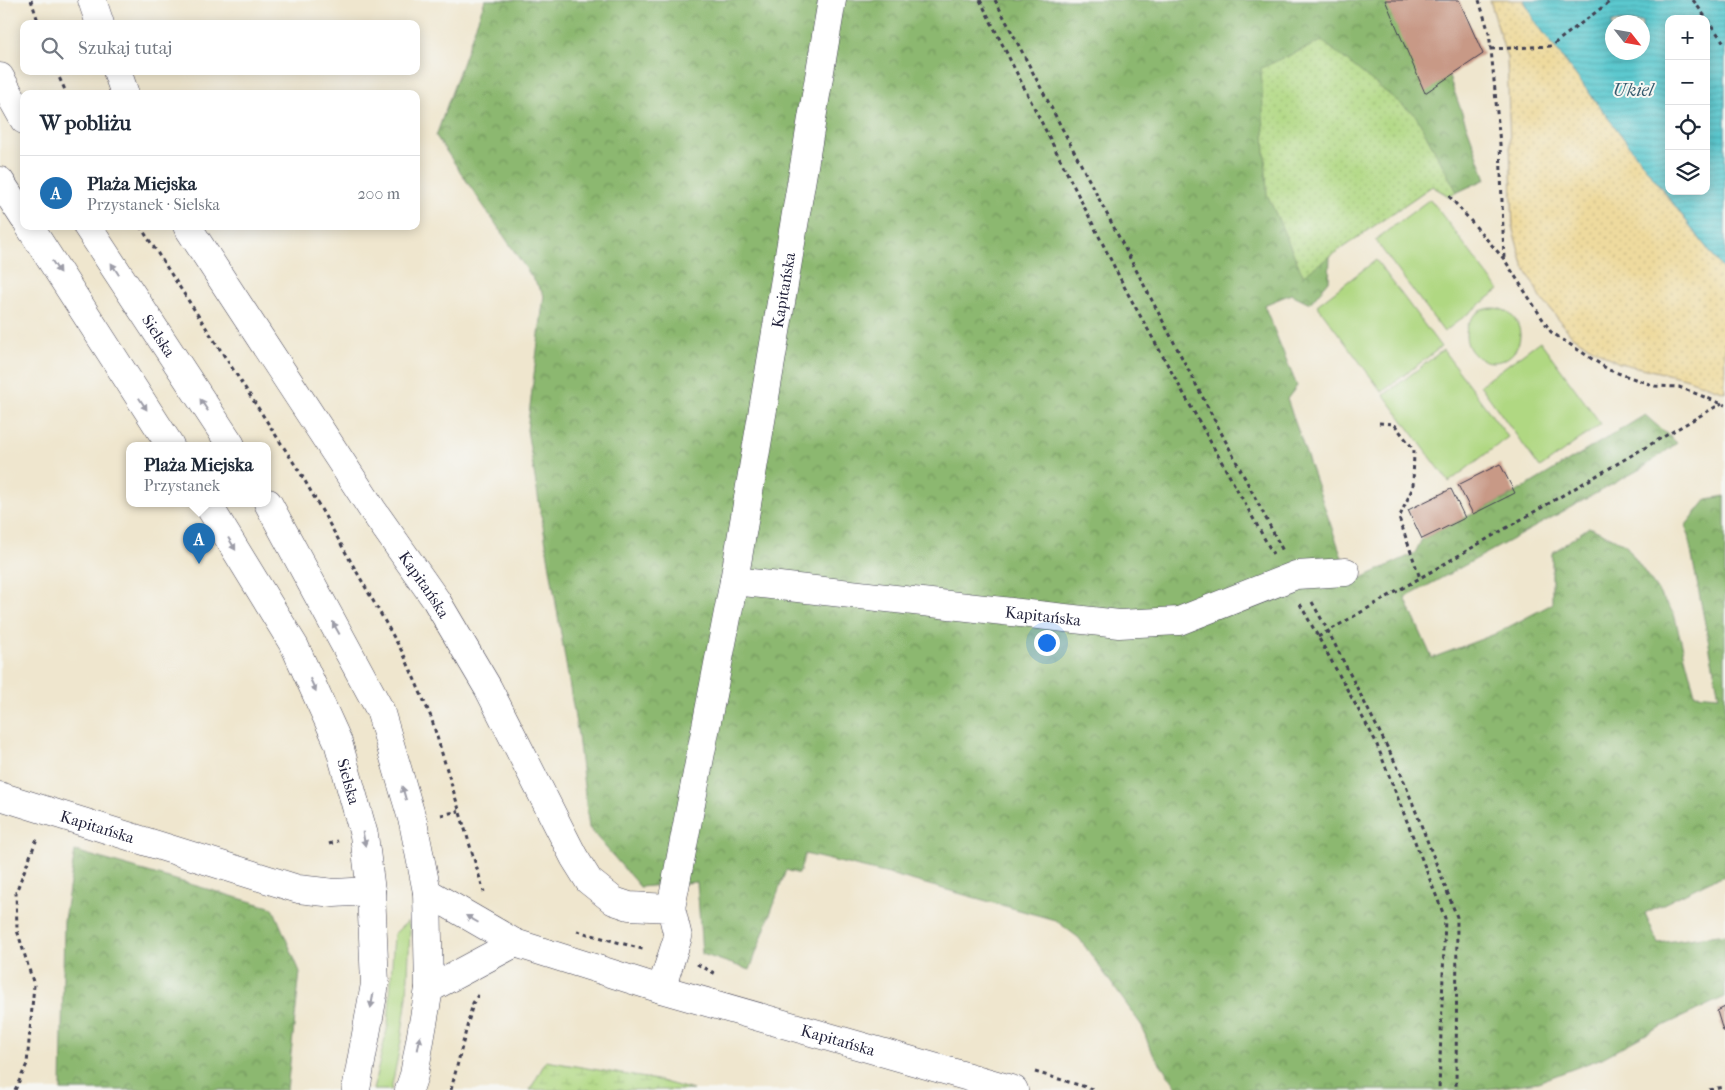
<!DOCTYPE html>
<html lang="pl">
<head>
<meta charset="utf-8">
<style>
	:root { --surface:#fff; --page:#f2f2f3; --text:#1f2937; --muted:#747a83; --line:#e0e1e3; --accent:#1f6fb2 }
	body { margin:0; font-family:"IM FELL French Canon",serif; background:var(--page); color:var(--text) }
	.controls { position:absolute; right:15px; top:15px; display:grid; overflow:hidden; border-radius:10px; box-shadow:0 2px 12px #0003 }
	.controls button { width:45px; height:45px; display:grid; place-items:center; padding:0; border:0; border-bottom:1px solid var(--line); background:var(--surface); color:var(--text); font:25px sans-serif }
	.compass { position:absolute; left:1605px; top:15px; width:45px; height:45px; border-radius:50%; background:var(--surface); box-shadow:0 2px 12px #0003; rotate:121deg }
	.you { position:absolute; left:1046px; top:642px; width:18px; height:18px; margin:-12px; border:4px solid #fff; border-radius:50%; background:#1a73e8; box-shadow:0 0 0 8px #1a73e833 }
	.badge { display:grid; place-items:center; width:32px; height:32px; border-radius:50%; background:var(--accent); color:#fff; font-size:16px; font-weight:700 }
	.pin { position:absolute; translate:-50% -41px; filter:drop-shadow(0 1px 2px #0008) }
	.pin::after { content:''; position:absolute; top:26px; width:18px; height:15px; background:inherit; clip-path:polygon(0 0,100% 0,50% 100%) }
	.popup { position:absolute; left:126px; top:442px; width:145px; height:65px; box-sizing:border-box; display:grid; place-content:center; border-radius:10px; background:var(--surface); filter:drop-shadow(0 1px 4px #0005); font-size:16px; white-space:nowrap; color:var(--muted) }
	.popup b { font-size:19px; color:var(--text) }
	.popup::after { content:''; position:absolute; left:50%; top:100%; margin-left:-10px; border:10px solid transparent; border-top-color:var(--surface) }
	.list { margin:0; padding:0; list-style:none }
	h2 { display:flex; justify-content:space-between; align-items:center; height:65px; margin:0; padding:0 20px; font-size:21px }
	h2 small { font-size:16px; font-weight:400; color:var(--muted) }
	.list li { display:grid; grid-template-columns:32px 1fr auto; gap:15px; align-items:center; box-sizing:border-box; height:75px; padding:0 20px; border-top:1px solid var(--line) }
	.list b { display:block; font-size:19px; white-space:nowrap }
	.list p { margin:0; font-size:16px; white-space:nowrap; color:var(--muted) }
	.list em { font-size:16px; font-style:normal; color:var(--muted) }
	.icon { flex:none; width:28px; height:28px; fill:none; stroke:currentColor; stroke-width:2; stroke-linecap:round; stroke-linejoin:round }
	.map { position:relative; flex:none; width:1725px; height:1090px; overflow:hidden }
	.search { position:absolute; background:var(--surface); box-shadow:0 2px 12px #0003; left:20px; top:20px; width:400px; height:55px; display:flex; align-items:center; gap:12px; box-sizing:border-box; padding:0 18px; border-radius:10px; color:var(--muted); font-size:19px }
	.panel { position:absolute; background:var(--surface); box-shadow:0 2px 12px #0003; left:20px; top:90px; width:400px; height:140px; border-radius:10px }
	.map>svg:first-child { display:block }
	.grass { fill:#b0d882; stroke:#697d5e }
	.forest { fill:url(#forest-crowns); stroke:#576d56 }
	.wetland { fill:url(#wetland-marsh); stroke:#697d5e }
	.sand { fill:url(#sand-dots); stroke:#887e6c }
	.park { fill:url(#park-dots); stroke:#697d5e }
	.water { fill:url(#water-rules); stroke:#3e7685; fill-rule:evenodd }
	.building { fill:#c89986 }
	.lines { fill:none; stroke-linecap:round; stroke-linejoin:round }
	.street-casing { stroke:#413f51; stroke-width:29 }
	.secondary-casing { stroke:#413f51; stroke-width:29 }
	.path { stroke:#413f51; stroke-width:3; stroke-dasharray:4 4; stroke-linecap:butt }
	.street { stroke:#fff; stroke-width:28 }
	.secondary { stroke:#fff; stroke-width:28 }
	.oneway { fill:#9c9ca7 }
	.labels { text-anchor:middle; stroke-width:4; stroke-linejoin:round; paint-order:stroke }
	.street-label { font-size:16px; fill:#22223b; stroke:#f6f6f2 }
	.water-label { font-size:18px; font-style:italic; fill:#365c6f; stroke:#f6f6f2 }
</style>
</head>
<body>
<div class="map">
<svg width="1725" height="1090" viewBox="0 0 1725 1090">
	<defs>
		<pattern id="forest-crowns" width="20" height="18" patternUnits="userSpaceOnUse" patternTransform="scale(1.25)"><rect width="20" height="18" fill="#8cb870"/><path d="M2 6a3 3 0 1 1 6 0M12 15a3 3 0 1 1 6 0" fill="none" stroke="#72955d"/></pattern>
		<pattern id="wetland-marsh" width="20" height="14" patternUnits="userSpaceOnUse" patternTransform="scale(1.25)"><rect width="20" height="14" fill="#b0d882"/><path d="M1 5h8M5 5V1M11 12h8M15 12V8" fill="none" stroke="#97b971"/></pattern>
		<pattern id="sand-dots" width="8" height="8" patternUnits="userSpaceOnUse" patternTransform="scale(1.25)"><rect width="8" height="8" fill="#eeda9e"/><path d="M2 2h.1M6 6h.1" fill="none" stroke="#ccbb89" stroke-width="1.8" stroke-linecap="round"/></pattern>
		<pattern id="park-dots" width="8" height="8" patternUnits="userSpaceOnUse" patternTransform="scale(1.25)"><rect width="8" height="8" fill="#b0d882"/><path d="M2 2h.1M6 6h.1" fill="none" stroke="#97b971" stroke-width="1.8" stroke-linecap="round"/></pattern>
		<pattern id="water-rules" width="6" height="5" patternUnits="userSpaceOnUse" patternTransform="scale(1.25)"><rect width="6" height="5" fill="#5bc9cf"/><path d="M0 2.5h6" fill="none" stroke="#4facb3"/></pattern>
	</defs>
	<rect width="100%" height="100%" fill="#f6f6f2"/>
	<filter id="ink" filterUnits="userSpaceOnUse"><feTurbulence type="fractalNoise" baseFrequency=".02" numOctaves="2"/><feDisplacementMap in="SourceGraphic" scale="10" xChannelSelector="R" yChannelSelector="G"/><feConvolveMatrix kernelMatrix="1 2 1 2 8 2 1 2 1" color-interpolation-filters="sRGB"/></filter>
	<filter id="wash" filterUnits="userSpaceOnUse"><feTurbulence type="fractalNoise" baseFrequency=".0096" numOctaves="4" result="noise"/><feDisplacementMap in="SourceGraphic" scale="20" xChannelSelector="R" yChannelSelector="G"/><feGaussianBlur stdDeviation="1.12" result="paint"/><feColorMatrix in="noise" values="0 0 0 0 0 0 0 0 0 0 0 0 0 0 0 0 0 1.4 0 .05"/><feComposite in="paint" operator="in"/></filter>
	<g filter="url(#wash)">
		<rect width="100%" height="100%" fill="#efe6ce"/>
		<path class="grass" d="M1430,199L1499,290L1444,332L1375,240Z
			M1376,260L1441,347L1382,392L1317,305Z
			M1466 335a27 27 0 1 1 54 0a27 27 0 1 1-54 0Z
			M1540,341L1601,424L1540,468L1480,385Z
			M1443,350L1508,437L1449,482L1384,395Z
			M408,921L410,931L407,996L401,1041L391,1090H373L388,1025L394,934Z"/>
		<path class="forest" d="M485,0H1421L1486,179L1449,196L1432,186L1330,256L1329,281L1310,303L1291,294L1264,305L1297,386L1287,399L1351,583L1415,553L1422,539L1515,493L1645,415L1677,443L1644,467L1405,598L1432,658L1495,634L1552,604V553L1589,527L1625,544L1674,614L1695,694L1719,696L1686,525L1707,499L1725,496V876L1710,881L1645,913L1658,943L1725,934V997L1650,1032L1602,1058L1538,1082L1480,1090H1179L1150,1049L1142,1026L1079,938L1055,920L893,875L805,854L799,874L786,870L750,970L702,954L697,882L640,887L589,828L578,736L527,430L544,295L436,136Z
			M75,851L273,908L300,972L287,1090H61L64,920Z"/>
		<path class="wetland" d="M546,1061L657,1080L693,1090H530Z"/>
		<path class="sand" d="M1490,0H1524L1534,20L1725,272V392L1685,378L1619,363L1572,336L1541,298L1523,265L1513,230L1507,59Z"/>
		<path class="park" d="M1322,41L1416,116L1457,192L1449,196L1432,186L1303,275L1267,194L1261,68Z"/>
		<path class="water" d="M1524,0H1725V272L1534,20ZM1669,19H1706V191H1669ZM1612,22H1642V52H1612Z"/>
		<g id="blocks">
			<path class="building" d="M1385,0H1459L1483,54L1425,93Z
				M1500,464L1515,493L1473,514L1458,485Z
				M1451,489L1465,518L1422,539L1408,510Z
				M1725,1007V1031H1723L1717,1011Z"/>
		</g>
	</g>
	<g filter="url(#ink)">
		<use href="#blocks" fill-opacity="0" stroke="#413f51" stroke-width="1"/>
		<g class="lines">
			<defs>
				<g id="street">
					<path d="M92,0L100,24"/>
					<path d="M117,71L125,94"/>
					<path id="s1" d="M187,226L372,509L436,600L488,688L574,857L589,881L614,901L629,906L671,908L678,937L661,989"/>
					<path id="s2" d="M734,581L1119,624L1179,621L1296,575L1346,572"/>
					<path id="s3" d="M0,796L298,889L334,893L371,891"/>
					<path id="s4" d="M427,892L515,943L661,989L1014,1090"/>
					<path id="s5" d="M671,908L734,581L832,0"/>
					<path d="M429,989L515,943"/>
				</g>
				<g id="secondary">
					<path d="M0,77L24,120"/>
					<path d="M0,181L24,218"/>
					<path d="M29,226L170,445"/>
					<path id="s6" d="M87,226L231,445"/>
					<path id="s7" d="M207,503L295,647L338,742L364,835L371,891L375,984L356,1090"/>
					<path d="M268,503L380,710L413,822L427,892L429,989L414,1075L409,1090"/>
				</g>
			</defs>
			<use href="#street" class="street-casing"/>
			<use href="#secondary" class="secondary-casing"/>
			<path class="path" d="M31,0L39,24
				M980,0L1127,292L1273,554
				M995,0L1283,551
				M1479,0L1489,33L1491,49L1500,144L1504,259
				M1693,0L1725,44
				M1491,49L1551,46L1612,0
				M56,71L67,94
				M1449,196L1504,259L1551,332L1609,370L1655,386L1679,387L1725,405
				M140,226L301,474L404,655L431,717L484,892
				M1379,423L1394,424L1414,450L1413,487L1399,518L1420,578
				M1312,602L1328,631L1402,776L1457,917L1456,1090
				M1300,604L1375,740L1445,918L1439,1090
				M1318,637L1722,403
				M441,815L459,811
				M329,844L338,841
				M577,931L646,950
				M697,964L716,974
				M1035,1072L1096,1090
				M15,1090L27,1064L34,985L17,930L16,892L38,836
				M451,1090L473,1003L478,995
				M1709,1090L1723,1087"/>
			<use href="#street" class="street"/>
			<use href="#secondary" class="secondary"/>
		</g>
		<defs><path id="oneway-solid" d="M-6-.8H1V-3.2L6.5 0L1 3.2V.8H-6Z" transform="scale(1.25)"/></defs>
		<g class="oneway">
			<use href="#oneway-solid" transform="translate(56 267) rotate(57)"/>
			<use href="#oneway-solid" transform="translate(115 269) rotate(-123)"/>
			<use href="#oneway-solid" transform="translate(143 404) rotate(57)"/>
			<use href="#oneway-solid" transform="translate(204 405) rotate(-123)"/>
			<use href="#oneway-solid" transform="translate(232 544) rotate(59)"/>
			<use href="#oneway-solid" transform="translate(336 628) rotate(-119)"/>
			<use href="#oneway-solid" transform="translate(313 685) rotate(65)"/>
			<use href="#oneway-solid" transform="translate(404 793) rotate(-106)"/>
			<use href="#oneway-solid" transform="translate(364 839) rotate(80)"/>
			<use href="#oneway-solid" transform="translate(472 919) rotate(-150)"/>
			<use href="#oneway-solid" transform="translate(372 1001) rotate(100)"/>
			<use href="#oneway-solid" transform="translate(419 1043) rotate(-80)"/>
		</g>
	</g>
	<g class="labels">
		<g class="street-label">
			<text dy="6" stroke="none"><textPath href="#s5" startOffset="628">Kapitańska</textPath></text>
			<text dy="6" stroke="none"><textPath href="#s6" startOffset="131">Sielska</textPath></text>
			<text dy="6" stroke="none"><textPath href="#s1" startOffset="430">Kapitańska</textPath></text>
			<text dy="6" stroke="none"><textPath href="#s2" startOffset="311">Kapitańska</textPath></text>
			<text dy="6" stroke="none"><textPath href="#s7" startOffset="314">Sielska</textPath></text>
			<text dy="6" stroke="none"><textPath href="#s3" startOffset="102">Kapitańska</textPath></text>
			<text dy="6" stroke="none"><textPath href="#s4" startOffset="439">Kapitańska</textPath></text>
		</g>
		<g class="water-label">
			<text x="1633" y="96">Ukiel</text>
		</g>
	</g>
</svg>
<div class="controls">
<button>+</button>
<button>−</button>
<button><svg class="icon" aria-label="locate" viewBox="0 0 24 24"><circle cx="12" cy="12" r="6"/><path d="M12 2v4M12 18v4M2 12h4M18 12h4"/></svg></button>
<button><svg class="icon" aria-label="layers" viewBox="0 0 24 24"><path d="M12 4l9 5-9 5-9-5zM3 14l9 5 9-5"/></svg></button>
</div>
<svg class="compass" viewBox="-18 -18 36 36"><path d="M0-13l5 13h-10z" fill="#e53935"/><path d="M0 13l5-13h-10z" fill="#747a83"/></svg>
<div class="you"></div>
<div class="pin badge" style="left:199px;top:564px">A</div>
<div class="popup"><b>Plaża Miejska</b>Przystanek</div>
<div class="search"><svg class="icon" aria-label="search" viewBox="0 0 24 24"><circle cx="10" cy="10" r="6"/><path d="M15 15l6 6"/></svg>Szukaj tutaj</div>
<section class="panel">
<h2>W pobliżu<small></small></h2>
<ul class="list">
<li><span class="badge">A</span><div><b>Plaża Miejska</b><p>Przystanek · Sielska</p></div><em>200 m</em></li>
</ul>
</section>
</div>
</body>
</html>
